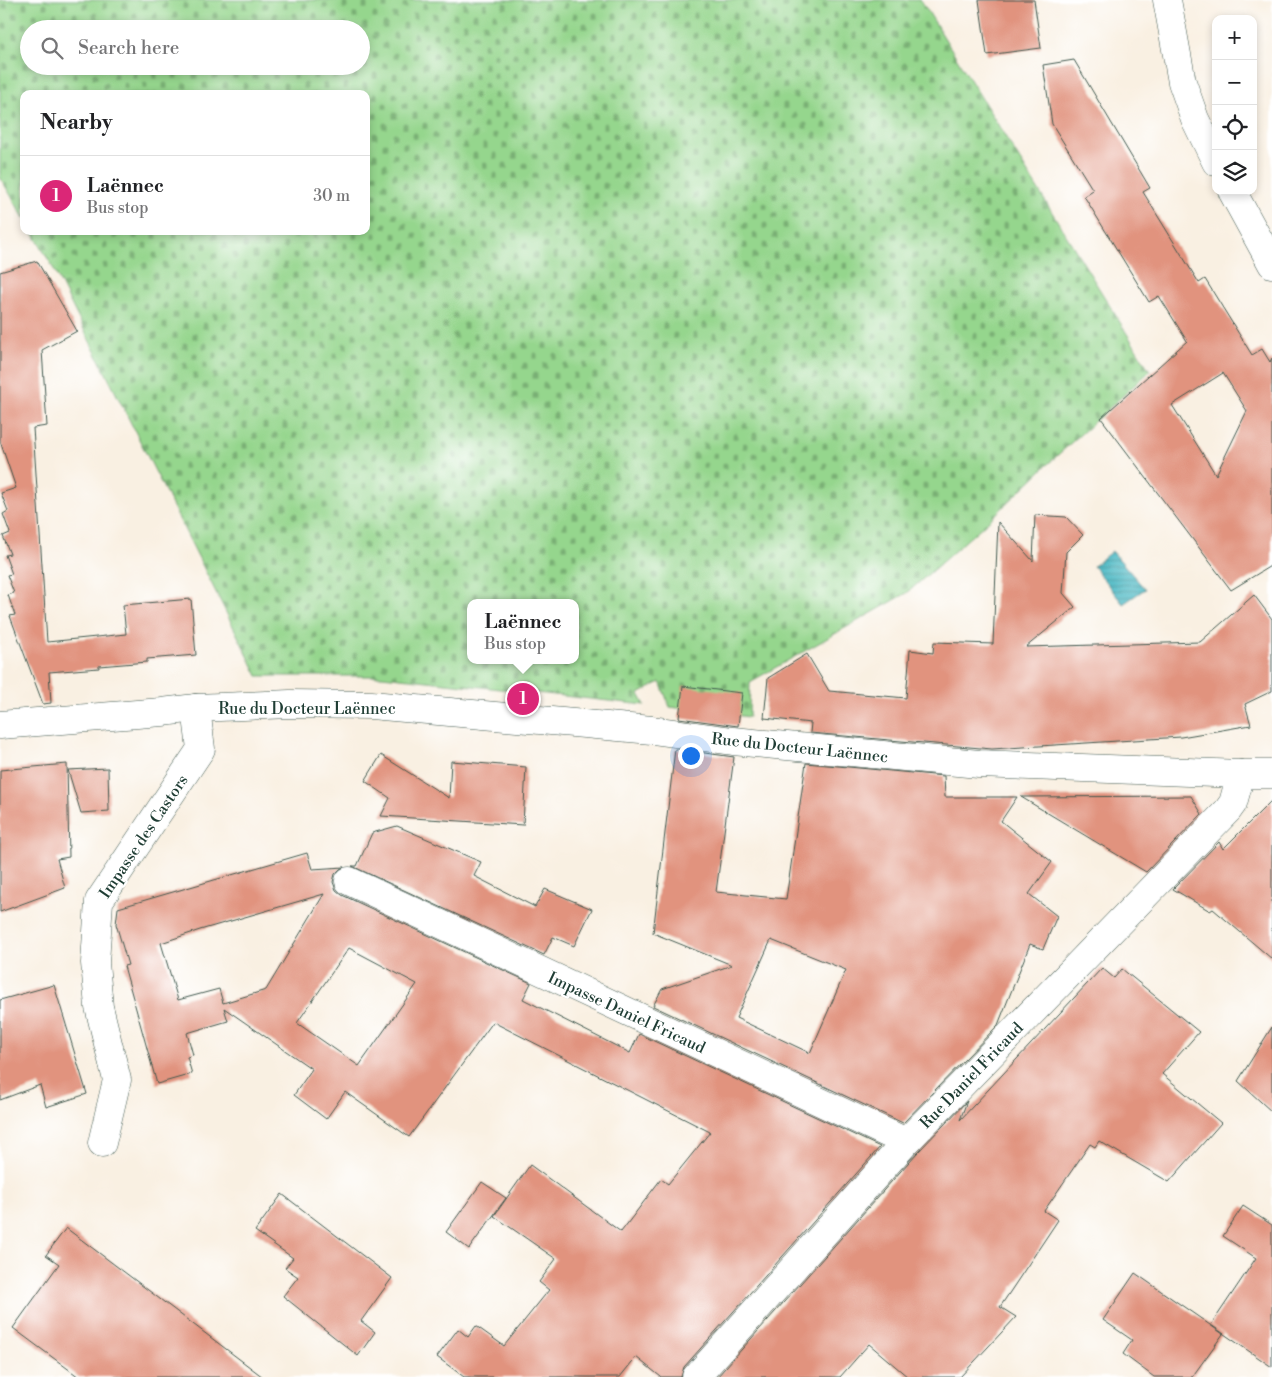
<!DOCTYPE html>
<html lang="en">
<head>
<meta charset="utf-8">
<style>
	:root { --surface:#fff; --page:#f2f2f2; --text:#202124; --muted:#757577; --line:#e0e0e0; --accent:#db2777 }
	body { margin:0; font-family:"Libre Bodoni",serif; background:var(--page); color:var(--text) }
	.controls { position:absolute; right:15px; top:15px; display:grid; overflow:hidden; border-radius:10px; box-shadow:0 2px 8px #0003 }
	.controls button { width:45px; height:45px; display:grid; place-items:center; padding:0; border:0; border-bottom:1px solid var(--line); background:var(--surface); color:var(--text); font:25px sans-serif }
	.you { position:absolute; left:690px; top:755px; width:18px; height:18px; margin:-12px; border:4px solid #fff; border-radius:50%; background:#1a73e8; box-shadow:0 0 0 8px #1a73e833 }
	.badge { display:grid; place-items:center; width:32px; height:32px; border-radius:50%; background:var(--accent); color:#fff; font-size:16px; font-weight:700 }
	.pin { position:absolute; translate:-50% -50%; border:2px solid #fff; box-shadow:0 1px 5px #0006 }
	.popup { position:absolute; left:467px; top:599px; width:112px; height:65px; box-sizing:border-box; display:grid; place-content:center; border-radius:10px; background:var(--surface); filter:drop-shadow(0 1px 4px #0005); font-size:16px; white-space:nowrap; color:var(--muted) }
	.popup b { font-size:19px; color:var(--text) }
	.popup::after { content:''; position:absolute; left:50%; top:100%; margin-left:-10px; border:10px solid transparent; border-top-color:var(--surface) }
	.list { margin:0; padding:0; list-style:none }
	h2 { display:flex; justify-content:space-between; align-items:center; height:65px; margin:0; padding:0 20px; font-size:21px }
	h2 small { font-size:16px; font-weight:400; color:var(--muted) }
	.list li { display:grid; grid-template-columns:32px 1fr auto; gap:15px; align-items:center; box-sizing:border-box; height:80px; padding:0 20px; border-top:1px solid var(--line) }
	.list b { display:block; font-size:19px; white-space:nowrap }
	.list p { margin:0; font-size:16px; white-space:nowrap; color:var(--muted) }
	.list em { font-size:16px; font-style:normal; color:var(--muted) }
	.icon { flex:none; width:28px; height:28px; fill:none; stroke:currentColor; stroke-width:2; stroke-linecap:round; stroke-linejoin:round }
	.map { position:relative; flex:none; width:1272px; height:1377px; overflow:hidden }
	.search { position:absolute; background:var(--surface); box-shadow:0 2px 8px #0003; left:20px; top:20px; width:350px; height:55px; display:flex; align-items:center; gap:12px; box-sizing:border-box; padding:0 18px; border-radius:28px; color:var(--muted); font-size:19px }
	.panel { position:absolute; background:var(--surface); box-shadow:0 2px 8px #0003; left:20px; top:90px; width:350px; height:145px; border-radius:10px }
	.map>svg:first-child { display:block }
	.cemetery { fill:url(#cemetery-stones); stroke:#5a8a60; fill-rule:evenodd }
	.water { fill:url(#water-rules); stroke:#347a7c }
	.building { fill:#e1937e; fill-rule:evenodd }
	.lines { fill:none; stroke-linecap:round; stroke-linejoin:round }
	.minor-casing { stroke:#40584e; stroke-width:29 }
	.tertiary-casing { stroke:#40584e; stroke-width:29 }
	.minor { stroke:#fff; stroke-width:28 }
	.tertiary { stroke:#fff; stroke-width:28 }
	.labels { text-anchor:middle; stroke-width:4.5; stroke-linejoin:round; paint-order:stroke }
	.street-label { font-size:16px; fill:#1f3d34; stroke:#fff }
</style>
</head>
<body>
<div class="map">
<svg width="1272" height="1377" viewBox="0 0 1272 1377">
	<defs>
		<pattern id="cemetery-stones" width="16" height="16" patternUnits="userSpaceOnUse" patternTransform="scale(1.25)"><rect width="16" height="16" fill="#95d68d"/><path d="M2 7V4a2 2 0 0 1 4 0v3zM10 15v-3a2 2 0 0 1 4 0v3z" fill="#79af74"/></pattern>
		<pattern id="water-rules" width="6" height="5" patternUnits="userSpaceOnUse" patternTransform="scale(1.25)"><rect width="6" height="5" fill="#4ab8c3"/><path d="M0 2.5h6" fill="none" stroke="#3d979f"/></pattern>
	</defs>
	<rect width="100%" height="100%" fill="#fff"/>
	<filter id="ink" filterUnits="userSpaceOnUse"><feTurbulence type="fractalNoise" baseFrequency=".02" numOctaves="2"/><feDisplacementMap in="SourceGraphic" scale="10" xChannelSelector="R" yChannelSelector="G"/><feConvolveMatrix kernelMatrix="1 2 1 2 8 2 1 2 1" color-interpolation-filters="sRGB"/></filter>
	<filter id="wash" filterUnits="userSpaceOnUse"><feTurbulence type="fractalNoise" baseFrequency=".0096" numOctaves="4" result="noise"/><feDisplacementMap in="SourceGraphic" scale="20" xChannelSelector="R" yChannelSelector="G"/><feGaussianBlur stdDeviation="1.12" result="paint"/><feColorMatrix in="noise" values="0 0 0 0 0 0 0 0 0 0 0 0 0 0 0 0 0 1.4 0 .05"/><feComposite in="paint" operator="in"/></filter>
	<g filter="url(#wash)">
		<rect width="100%" height="100%" fill="#f9f0e2"/>
		<path class="cemetery" d="M0,0H921L1150,371L1049,463L994,516L907,593L750,682L749,717L670,707L660,682L639,694L645,705L382,676H258L52,266L32,231H366V94H24V218L0,177ZM29,29H361V66H29ZM470,603H576V660H470Z"/>
		<path class="water" d="M1112,551L1145,589L1123,604L1093,566Z"/>
		<g id="blocks">
			<path class="building" d="M979,0H1034L1041,48L987,55Z
				M1074,60L1150,188L1143,192L1199,283L1205,279L1252,355L1262,349L1270,362L1272,358V565L1231,590L1101,418L1187,341L1159,296L1149,302L1084,196L1093,190L1052,124L1043,65ZM1223,373L1247,411L1216,475L1172,405Z
				M37,261L77,331L42,350L47,426L33,428L47,642L126,634L123,605L191,599L196,655L147,659V662L99,666V668L49,672L51,703L43,704L10,616L15,615L8,595L14,593L7,575L12,574L5,555L10,554L3,536L10,533L3,514L8,511L1,493L16,488L0,441V272Z
				M1035,515L1066,517L1083,535L1066,552L1063,593L1075,607L1026,647L1200,642L1254,595L1272,619V691L1245,704L1251,725L1181,737L992,749L810,733L811,723L764,718L768,678L807,654L829,691L906,698L910,650L933,653L934,642L993,644L998,522L1033,561Z
				M683,686L742,693L738,726L679,718Z
				M675,749L734,757L716,892L786,899L806,763L944,776L945,797H1017L1001,821L1052,862L1029,894L1057,916L1043,949L1030,944L998,1025L903,1123L653,1006L662,989L732,965L653,933ZM771,940L846,970L810,1053L736,1018Z
				M381,755L449,798L451,761L526,767L523,825L381,816L390,798L365,781Z
				M67,764L69,857L57,859L65,888L0,912V770Z
				M108,768L109,811L81,813L68,770Z
				M1191,796L1202,814L1146,872L1021,797Z
				M1272,800V959L1213,909L1210,911L1173,889L1219,842L1223,849Z
				M397,826L481,862L474,876L535,907L545,889L592,909L574,946L553,937L544,955L352,866H357L372,833Z
				M307,853L312,869L344,867L340,869L335,874L333,882L336,890L342,895L531,983L523,999L630,1053L639,1034L880,1147L684,1367L681,1377H661L636,1357L620,1377H464L437,1357L458,1329L468,1337L476,1326L504,1346L549,1290L539,1282L556,1259L494,1216L530,1165L621,1232L661,1179L668,1184L710,1132L493,1022L409,1137L345,1092L326,1119L294,1095L312,1069L224,1008L228,1021L187,1033L193,1055L187,1057L192,1074L157,1084L124,966L128,965L116,924L118,908ZM324,894L266,990L223,1003L219,989L178,1000L161,943L200,930ZM349,948L417,984L359,1066L297,1023Z
				M1102,968L1114,978L1122,969L1199,1032L1162,1074L1221,1123L1169,1182L1099,1141L1095,1147L1090,1144L1044,1211L1058,1220L1000,1307L1016,1317L960,1377H908L869,1344L840,1377H717L917,1153L967,1101L960,1120Z
				M54,985L87,1094L46,1107L40,1085L0,1100V1000Z
				M1272,1027V1112L1238,1081Z
				M482,1182L506,1198L469,1249L446,1232Z
				M282,1194L392,1278L361,1321L375,1332L358,1356L283,1296L298,1277L285,1268L293,1258L255,1231Z
				M1243,1206L1272,1225V1367L1211,1325L1256,1258L1223,1236Z
				M66,1228L263,1377H79L13,1328L59,1264L46,1255Z
				M1135,1273L1223,1334L1192,1377H1154L1123,1354L1132,1340L1103,1320Z"/>
		</g>
	</g>
	<g filter="url(#ink)">
		<use href="#blocks" fill-opacity="0" stroke="#40584e" stroke-width="1"/>
		<g class="lines">
			<defs>
				<path id="minor" d="M1167,0L1182,82L1195,119L1216,162
					M1232,191L1272,264
					M349,881L906,1142
					M102,1143L117,1080L99,1007L95,963L99,901L201,749L196,708
					M696,1377L906,1142L1228,810L1233,803L1241,774"/>
				<path id="tertiary" d="M0,725L162,712L196,708L290,704L371,705L652,730L733,741L979,764L1241,774H1272"/>
			</defs>
			<use href="#minor" class="minor-casing"/>
			<use href="#tertiary" class="tertiary-casing"/>
			<use href="#minor" class="minor"/>
			<use href="#tertiary" class="tertiary"/>
		</g>
	</g>
	<g class="labels">
		<g class="street-label">
			<text x="307" y="714">Rue du Docteur Laënnec</text>
			<text transform="translate(800 747) rotate(6)" y="6">Rue du Docteur Laënnec</text>
			<text transform="translate(143 836) rotate(-56)" y="6">Impasse des Castors</text>
			<text transform="translate(627 1012) rotate(25)" y="6">Impasse Daniel Fricaud</text>
			<text transform="translate(971 1075) rotate(-46)" y="6">Rue Daniel Fricaud</text>
		</g>
	</g>
</svg>
<div class="controls">
<button>+</button>
<button>−</button>
<button><svg class="icon" aria-label="locate" viewBox="0 0 24 24"><circle cx="12" cy="12" r="6"/><path d="M12 2v4M12 18v4M2 12h4M18 12h4"/></svg></button>
<button><svg class="icon" aria-label="layers" viewBox="0 0 24 24"><path d="M12 4l9 5-9 5-9-5zM3 14l9 5 9-5"/></svg></button>
</div>
<div class="you"></div>
<div class="pin badge" style="left:523px;top:699px">1</div>
<div class="popup"><b>Laënnec</b>Bus stop</div>
<div class="search"><svg class="icon" aria-label="search" viewBox="0 0 24 24"><circle cx="10" cy="10" r="6"/><path d="M15 15l6 6"/></svg>Search here</div>
<section class="panel">
<h2>Nearby<small></small></h2>
<ul class="list">
<li><span class="badge">1</span><div><b>Laënnec</b><p>Bus stop</p></div><em>30 m</em></li>
</ul>
</section>
</div>
</body>
</html>
